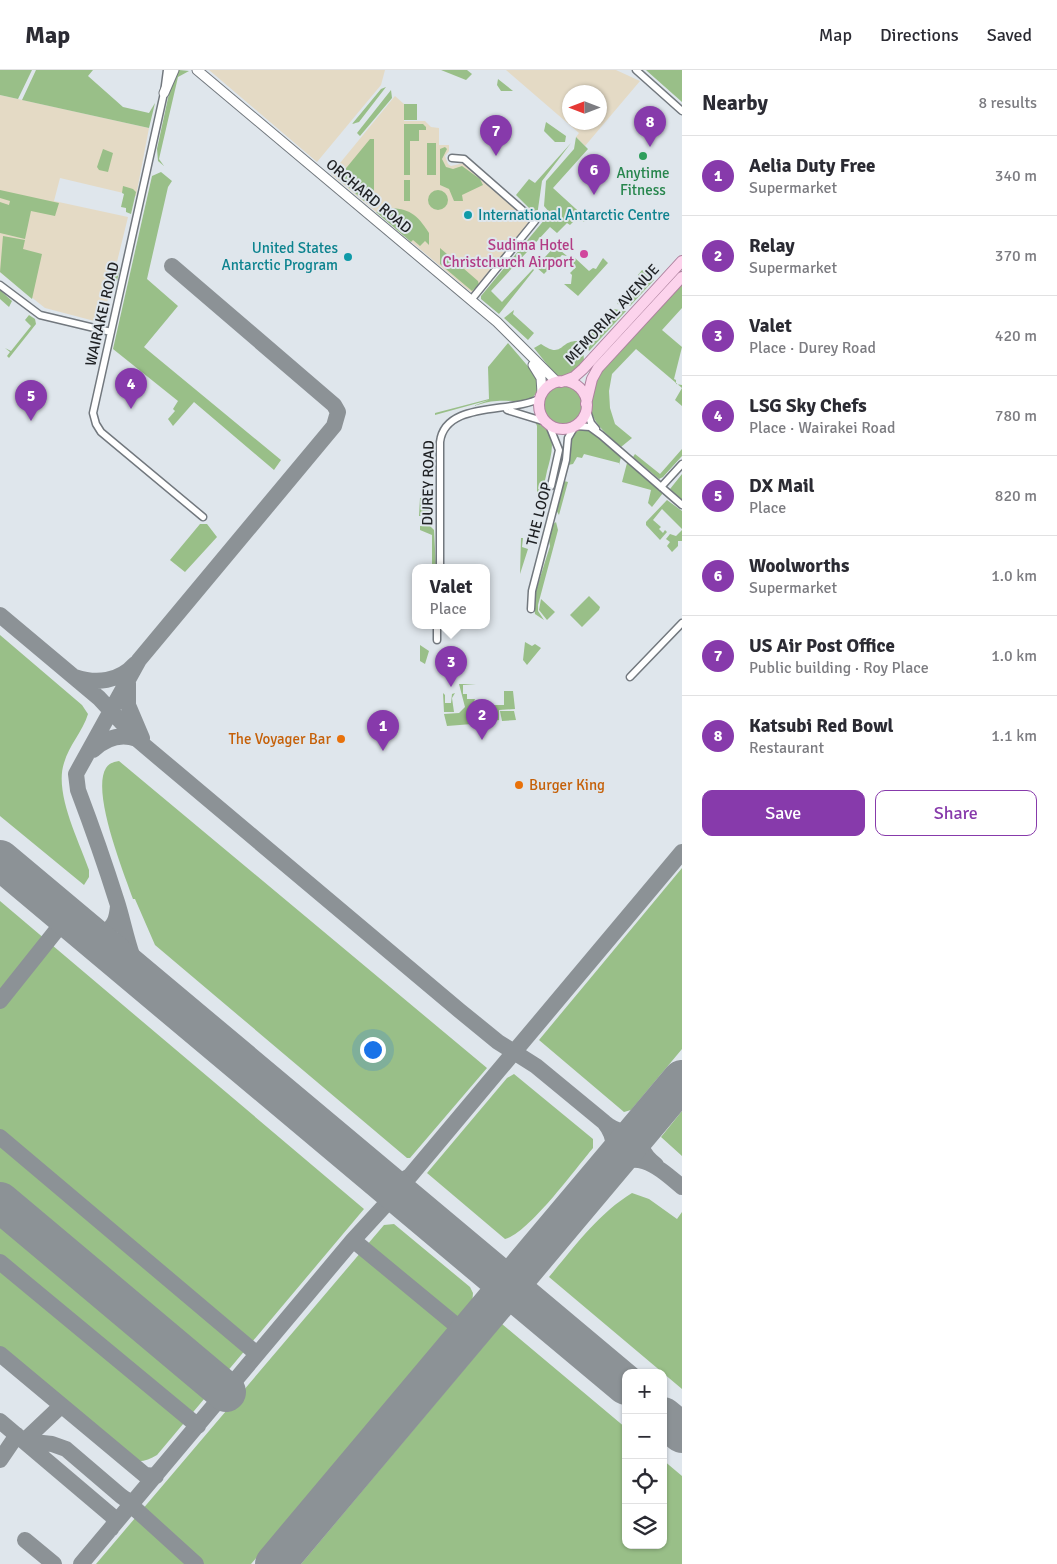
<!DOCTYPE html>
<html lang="en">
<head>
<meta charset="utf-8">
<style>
	:root { --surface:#fff; --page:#f7f7f7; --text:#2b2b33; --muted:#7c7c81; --line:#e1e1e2; --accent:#873aab }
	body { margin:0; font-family:Signika,sans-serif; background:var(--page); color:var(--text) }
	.controls { position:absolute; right:15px; bottom:15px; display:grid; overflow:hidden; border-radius:10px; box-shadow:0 1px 4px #0004 }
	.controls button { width:45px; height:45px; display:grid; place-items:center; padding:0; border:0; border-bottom:1px solid var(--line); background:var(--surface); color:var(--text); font:25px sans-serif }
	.compass { position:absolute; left:562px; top:15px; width:45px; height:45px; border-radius:50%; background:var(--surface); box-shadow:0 1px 4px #0004; rotate:270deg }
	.you { position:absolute; left:372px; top:979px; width:18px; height:18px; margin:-12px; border:4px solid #fff; border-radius:50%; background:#1a73e8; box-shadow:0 0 0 8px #1a73e833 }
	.badge { display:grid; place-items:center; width:32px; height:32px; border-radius:50%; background:var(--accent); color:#fff; font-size:16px; font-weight:700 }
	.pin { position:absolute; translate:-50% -41px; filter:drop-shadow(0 1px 2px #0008) }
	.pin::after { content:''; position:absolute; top:26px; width:18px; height:15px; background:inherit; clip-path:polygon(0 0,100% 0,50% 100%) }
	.popup { position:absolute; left:412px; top:494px; width:78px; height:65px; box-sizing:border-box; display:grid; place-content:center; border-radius:10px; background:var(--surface); filter:drop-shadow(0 1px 4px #0005); font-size:16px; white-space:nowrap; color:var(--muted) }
	.popup b { font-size:19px; color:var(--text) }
	.popup::after { content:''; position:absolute; left:50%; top:100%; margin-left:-10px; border:10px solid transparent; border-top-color:var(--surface) }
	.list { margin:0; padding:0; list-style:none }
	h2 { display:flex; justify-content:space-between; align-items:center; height:65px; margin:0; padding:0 20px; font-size:21px }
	h2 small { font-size:16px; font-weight:400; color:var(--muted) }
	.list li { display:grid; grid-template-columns:32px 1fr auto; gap:15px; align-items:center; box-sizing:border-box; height:80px; padding:0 20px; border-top:1px solid var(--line) }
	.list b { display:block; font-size:19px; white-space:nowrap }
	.list p { margin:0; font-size:16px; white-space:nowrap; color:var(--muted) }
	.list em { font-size:16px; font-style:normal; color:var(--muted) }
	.actions { display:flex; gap:10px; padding:15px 20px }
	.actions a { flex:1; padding:11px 0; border:1px solid var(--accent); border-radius:10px; text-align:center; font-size:18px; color:var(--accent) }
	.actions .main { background:var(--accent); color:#fff }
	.icon { flex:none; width:28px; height:28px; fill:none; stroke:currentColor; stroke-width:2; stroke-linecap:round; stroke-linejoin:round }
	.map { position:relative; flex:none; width:682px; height:1494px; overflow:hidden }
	header { display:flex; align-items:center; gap:30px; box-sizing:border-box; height:70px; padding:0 25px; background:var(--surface); border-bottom:1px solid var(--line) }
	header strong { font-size:24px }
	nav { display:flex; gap:28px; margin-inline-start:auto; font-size:18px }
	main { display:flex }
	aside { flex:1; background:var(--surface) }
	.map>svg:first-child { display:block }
	.industrial { fill:#e4dac5; fill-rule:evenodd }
	.green { fill:#99bf88 }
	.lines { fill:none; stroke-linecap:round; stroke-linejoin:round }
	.taxiway { stroke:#8c9296; stroke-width:16 }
	.runway { stroke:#8c9296; stroke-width:40 }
	.street-casing { stroke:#72787e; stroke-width:9 }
	.secondary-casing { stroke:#72787e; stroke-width:11 }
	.primary-casing { stroke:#ad829e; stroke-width:12 }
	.street { stroke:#fff; stroke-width:6 }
	.secondary { stroke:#fff; stroke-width:9 }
	.primary { stroke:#fcd3ec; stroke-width:10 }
	.leisure-dot { fill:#2e9e5b; stroke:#dfe6ec; stroke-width:2 }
	.culture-dot { fill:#0f9aa8; stroke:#dfe6ec; stroke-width:2 }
	.hotel-dot { fill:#d1479c; stroke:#dfe6ec; stroke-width:2 }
	.food-dot { fill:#e8710a; stroke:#dfe6ec; stroke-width:2 }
	.labels { text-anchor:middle; stroke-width:4; stroke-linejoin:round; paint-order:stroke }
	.leisure-label { font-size:15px; fill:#27864d; stroke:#dfe6ec }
	.street-label { font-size:15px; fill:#1f2124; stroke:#dfe6ec }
	.culture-label { font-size:15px; fill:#0d838f; stroke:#dfe6ec; text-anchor:start }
	.hotel-label { font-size:15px; fill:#b23c85; stroke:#dfe6ec; text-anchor:end }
	.food-label { font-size:15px; fill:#c56008; stroke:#dfe6ec; text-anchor:end }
</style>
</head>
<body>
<header>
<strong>Map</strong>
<nav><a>Map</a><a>Directions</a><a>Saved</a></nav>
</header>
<main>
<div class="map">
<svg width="682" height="1494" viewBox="0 0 682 1494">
	<rect width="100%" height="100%" fill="#dfe6ec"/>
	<path class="industrial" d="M209,0H385L381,15L317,92Z
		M506,0H616L640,11L585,76L576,67L579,63ZM570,22H600V52H570Z
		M0,25L149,58L136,126L60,108L54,131L128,147L102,253L45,238L0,202Z
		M395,26L404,34V51H425L431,57L439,58V75H449V81L445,86L448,94L451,96L464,93L531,151L472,223L331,104Z"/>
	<path class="green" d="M0,0H32L18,29L0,25Z
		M36,0H93L88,6L123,37L149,43L155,33L149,58L22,30Z
		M179,0L189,1L178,7L159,89L164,96L158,91L157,79L173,5Z
		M441,0H467L472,4L466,10Z
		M646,0H682V32L647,1Z
		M498,9L513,21H501L497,15Z
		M386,17L359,52L352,54L381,19Z
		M391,20L392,28L360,66L357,63Z
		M404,34H417V50H404Z
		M546,52L566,66L565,72H555L544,61Z
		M404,54H423L426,57V60H419V71H410V105H404Z
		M576,67L588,79L553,118L587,149L584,152L578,147L570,155L567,153L557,163L550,157L491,221L502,232L533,199L534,200L499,244L481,229V226L550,143L544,136L546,111L574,79Z
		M370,69H374V131H364L338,108Z
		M427,73H436V105H427Z
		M571,73L542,111L537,146L516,125L529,109L535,113Z
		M445,77L447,79L442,89L446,97L453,99L462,96L480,109L483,115L462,125L463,131H454L449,119L440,115V79Z
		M103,79L113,83L108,102L99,100L97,97Z
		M161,102L172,111L168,117L147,209L178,236L144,277L281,390L274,400L194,332L173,356L168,349L175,341L173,339L178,331L113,279L152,106Z
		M404,110H410V131H404Z
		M123,116L133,119L136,122L131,144L126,142V138L121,137L124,124L122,123Z
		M0,120L59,133L55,146L31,141L25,169L0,163V132L9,135L10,131L0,128Z
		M428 130a10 10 0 1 1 20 0a10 10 0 1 1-20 0Z
		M387,138C409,138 417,144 429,163V175L425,171L420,176L413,170L411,172L376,142L386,141Z
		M3,166L25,170L23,179L42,184L32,229L0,202Z
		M555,176L567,186L562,185L544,204L536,197Z
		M440,178L478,211L479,215L472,221L440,194Z
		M575,188L589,201L593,198L596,199L603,188L608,193L578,226L564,214H571L572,205L570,203L576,197L570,192Z
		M111,195L120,198L117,211L108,208Z
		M642,200L654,210L630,236L617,234L641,209L638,205Z
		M682,214V238L662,260L682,277L674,309L676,310V314L682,315V336L675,330L682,318L636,279L612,304L609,321L610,338L615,354L632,368L621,377C592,352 581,341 601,302Z
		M0,220L12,231L9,237L0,229Z
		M613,239L626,241L589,281L584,270Z
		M514,240L513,244L534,263L528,270L504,248Z
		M29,245L35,249L36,254L9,288L7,286L10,282L5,278L11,281L31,256L25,250Z
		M577,271L583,277L584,291C576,300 570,306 557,307L534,278L541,274C563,289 559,271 577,271Z
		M508,273L538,308V320C530,337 512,329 497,331C489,331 481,334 473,336L489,330L435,345V343L489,329L488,297Z
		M543 335a20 20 0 1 1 40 0a20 20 0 1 1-40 0Z
		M535,351C559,360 552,383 547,401C545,410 544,420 537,426V356Z
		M582,358L591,360L621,387L619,395V393L584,384L582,388L577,387L573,394L568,395C570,382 568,364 582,358Z
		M682,379V386L663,407L659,409L633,387L635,384L660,404Z
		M627,393L663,423L652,437L648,433L651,420L622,412Z
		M682,404V431L670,419Z
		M564,411L568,412L559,445L556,440Z
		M420,428H433L432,439L427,446H419Z
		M667,430L682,441V459L662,439L653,450L661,457L659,459L663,463L665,460L667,462L660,470L646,455V452Z
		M556,452L558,460L538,535V541L544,550L535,544L533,530L550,476L549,470L552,455Z
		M200,454H207L217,467L185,502L170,490Z
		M420,456H430L434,460L436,498H432V465L420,460Z
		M682,460V471H678V476L672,482L667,476L670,472L666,469L670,464L676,466Z
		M521,468H523L522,477L528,479L520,504Z
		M589,526L600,537L599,540L582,557L570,545Z
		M541,529L555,542L547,550L539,540Z
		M0,565L82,635L88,644C83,661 69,675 64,693C54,723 79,771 89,800V807L84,815L0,746Z
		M525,572L532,576L535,574L541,578L527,595L523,590Z
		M420,575L429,581L425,594L420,591Z
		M459,614H476L463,615V624H467V629H475L473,635L476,637H486L485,653L447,656L444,644L459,643L465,637Z
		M504,621H513L515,639L499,640V650L490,652L492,642H489V635H504Z
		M443,623L445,625V633H451L452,624L455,623L452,628L454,642H444Z
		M500,641H514L516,650L502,651Z
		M119,691L487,998L410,1088H407L155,875L135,829H133C124,803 91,722 106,698C109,693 114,692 119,691Z
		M682,798V979L631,1040L624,1042L539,970Z
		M0,831L364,1139L157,1385C147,1391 138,1394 127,1388L0,1279Z
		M514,1004L593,1069V1078C576,1098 529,1163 505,1169L427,1103L507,1008Z
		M682,1041V1086L661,1067Z
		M632,1123L649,1129L677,1149L682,1142V1319L549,1207C574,1177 599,1143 632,1123Z
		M394,1154L470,1217L473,1223L472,1235L251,1494H96L384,1155Z
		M502,1254L626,1358V1475H663V1390L682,1406V1494H301Z"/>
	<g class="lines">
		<path class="taxiway" d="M0,545L99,628L139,671L460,941L498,972L536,996L604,1052C617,1068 616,1084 605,1101
			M75,607C96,614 119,612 135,594
			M128,613V635L142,668
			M93,680C106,668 121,663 137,669
			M25,811C30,816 31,822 35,828C48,843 84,875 104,863C115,856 117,848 118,836
			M147,914C129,890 126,860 117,832C105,794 92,757 78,720L76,704L139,590L334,356L338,342L334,335L172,196
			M0,931L67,847
			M604,1052C617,1063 630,1065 644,1055
			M644,1055C636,1072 642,1084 656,1095
			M0,1067L257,1284
			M606,1101C637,1076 658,1097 682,1117
			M378,1107L398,1113L410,1106L682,782
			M353,1170L468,1265
			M0,1192L198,1356
			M0,1284L145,1405L156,1406
			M0,1351L112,1446L115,1452L111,1459
			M24,1371L52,1374L66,1379L121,1426L128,1431L135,1430
			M24,1371L61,1336
			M0,1390L17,1365
			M131,1435L196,1494
			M25,1470L54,1494
			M81,1494L353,1170L388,1132L395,1130L408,1132"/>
		<path class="runway" d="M0,790L626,1315
			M0,1132L226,1322
			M663,1347L682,1363
			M275,1494L682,1010"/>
		<defs>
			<path id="street" d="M167,0L164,23L93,343L96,354L101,362L203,447
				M636,0L682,41
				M452,88L464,89L535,151L471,230
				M0,215L40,245L111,262
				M586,338L591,353L596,359
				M507,340L546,352
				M549,355L559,380L551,416
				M576,356L590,357L601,365L682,435
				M661,417L682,394
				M440,498V372C445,330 513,344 540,328
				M531,539L532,521L566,390L568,368L575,356
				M437,570V556
				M630,607L682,553"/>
			<path id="secondary" d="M197,0L497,252L557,312
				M164,23L174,0
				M533,295L541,308L542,323"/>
			<path id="primary" d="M539 335a24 24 0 1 1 48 0a24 24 0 1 1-48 0Z
				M561,312L574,307L583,299L682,191
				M586,334L592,309L598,298L682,207"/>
		</defs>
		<use href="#street" class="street-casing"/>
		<use href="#secondary" class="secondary-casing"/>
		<use href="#primary" class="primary-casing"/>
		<use href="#street" class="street"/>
		<use href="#secondary" class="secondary"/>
		<use href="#primary" class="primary"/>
	</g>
	<circle class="leisure-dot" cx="643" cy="86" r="5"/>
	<g class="culture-dot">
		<circle cx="468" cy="145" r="5"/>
		<circle cx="348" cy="187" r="5"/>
	</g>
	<circle class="hotel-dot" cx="584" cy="184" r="5"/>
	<g class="food-dot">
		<circle cx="341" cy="669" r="5"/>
		<circle cx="519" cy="715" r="5"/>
	</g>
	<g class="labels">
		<g class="leisure-label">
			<text x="643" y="108">Anytime<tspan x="643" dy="17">Fitness</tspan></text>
		</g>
		<g class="street-label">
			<text transform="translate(369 126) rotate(40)" y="5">ORCHARD ROAD</text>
			<text transform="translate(102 244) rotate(-77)" y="5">WAIRAKEI ROAD</text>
			<text transform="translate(612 244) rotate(-47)" y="5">MEMORIAL AVENUE</text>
			<text transform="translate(428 413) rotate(-89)" y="5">DUREY ROAD</text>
			<text transform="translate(539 444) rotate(-76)" y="5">THE LOOP</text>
		</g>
		<g class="culture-label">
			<text x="478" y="150">International Antarctic Centre</text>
			<text x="338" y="183" text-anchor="end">United States<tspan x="338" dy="17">Antarctic Program</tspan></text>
		</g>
		<g class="hotel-label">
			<text x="574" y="180">Sudima Hotel<tspan x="574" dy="17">Christchurch Airport</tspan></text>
		</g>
		<g class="food-label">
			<text x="331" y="674">The Voyager Bar</text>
			<text x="529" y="720" text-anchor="start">Burger King</text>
		</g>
	</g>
</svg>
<div class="controls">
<button>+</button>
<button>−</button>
<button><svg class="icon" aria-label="locate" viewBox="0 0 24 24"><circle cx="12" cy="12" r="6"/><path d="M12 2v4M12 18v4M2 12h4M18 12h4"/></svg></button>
<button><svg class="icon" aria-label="layers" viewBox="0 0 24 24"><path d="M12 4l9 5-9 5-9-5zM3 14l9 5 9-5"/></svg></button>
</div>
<svg class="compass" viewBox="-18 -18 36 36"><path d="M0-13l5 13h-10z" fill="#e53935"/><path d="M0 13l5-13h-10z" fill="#7c7c81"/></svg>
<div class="you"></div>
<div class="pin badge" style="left:383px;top:681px">1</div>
<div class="pin badge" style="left:482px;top:670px">2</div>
<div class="pin badge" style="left:451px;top:617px">3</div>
<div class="popup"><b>Valet</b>Place</div>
<div class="pin badge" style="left:131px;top:339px">4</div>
<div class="pin badge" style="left:31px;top:351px">5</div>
<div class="pin badge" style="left:594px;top:125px">6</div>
<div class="pin badge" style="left:496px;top:86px">7</div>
<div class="pin badge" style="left:650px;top:77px">8</div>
</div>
<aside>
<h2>Nearby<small>8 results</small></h2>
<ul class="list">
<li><span class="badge">1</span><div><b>Aelia Duty Free</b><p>Supermarket</p></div><em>340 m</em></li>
<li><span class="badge">2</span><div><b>Relay</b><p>Supermarket</p></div><em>370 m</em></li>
<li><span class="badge">3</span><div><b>Valet</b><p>Place · Durey Road</p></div><em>420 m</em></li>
<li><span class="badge">4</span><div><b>LSG Sky Chefs</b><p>Place · Wairakei Road</p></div><em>780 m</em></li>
<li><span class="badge">5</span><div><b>DX Mail</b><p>Place</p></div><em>820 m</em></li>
<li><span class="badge">6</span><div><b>Woolworths</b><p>Supermarket</p></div><em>1.0 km</em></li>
<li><span class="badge">7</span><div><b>US Air Post Office</b><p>Public building · Roy Place</p></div><em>1.0 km</em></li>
<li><span class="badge">8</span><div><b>Katsubi Red Bowl</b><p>Restaurant</p></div><em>1.1 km</em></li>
</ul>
<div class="actions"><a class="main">Save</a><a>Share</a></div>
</aside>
</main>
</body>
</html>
